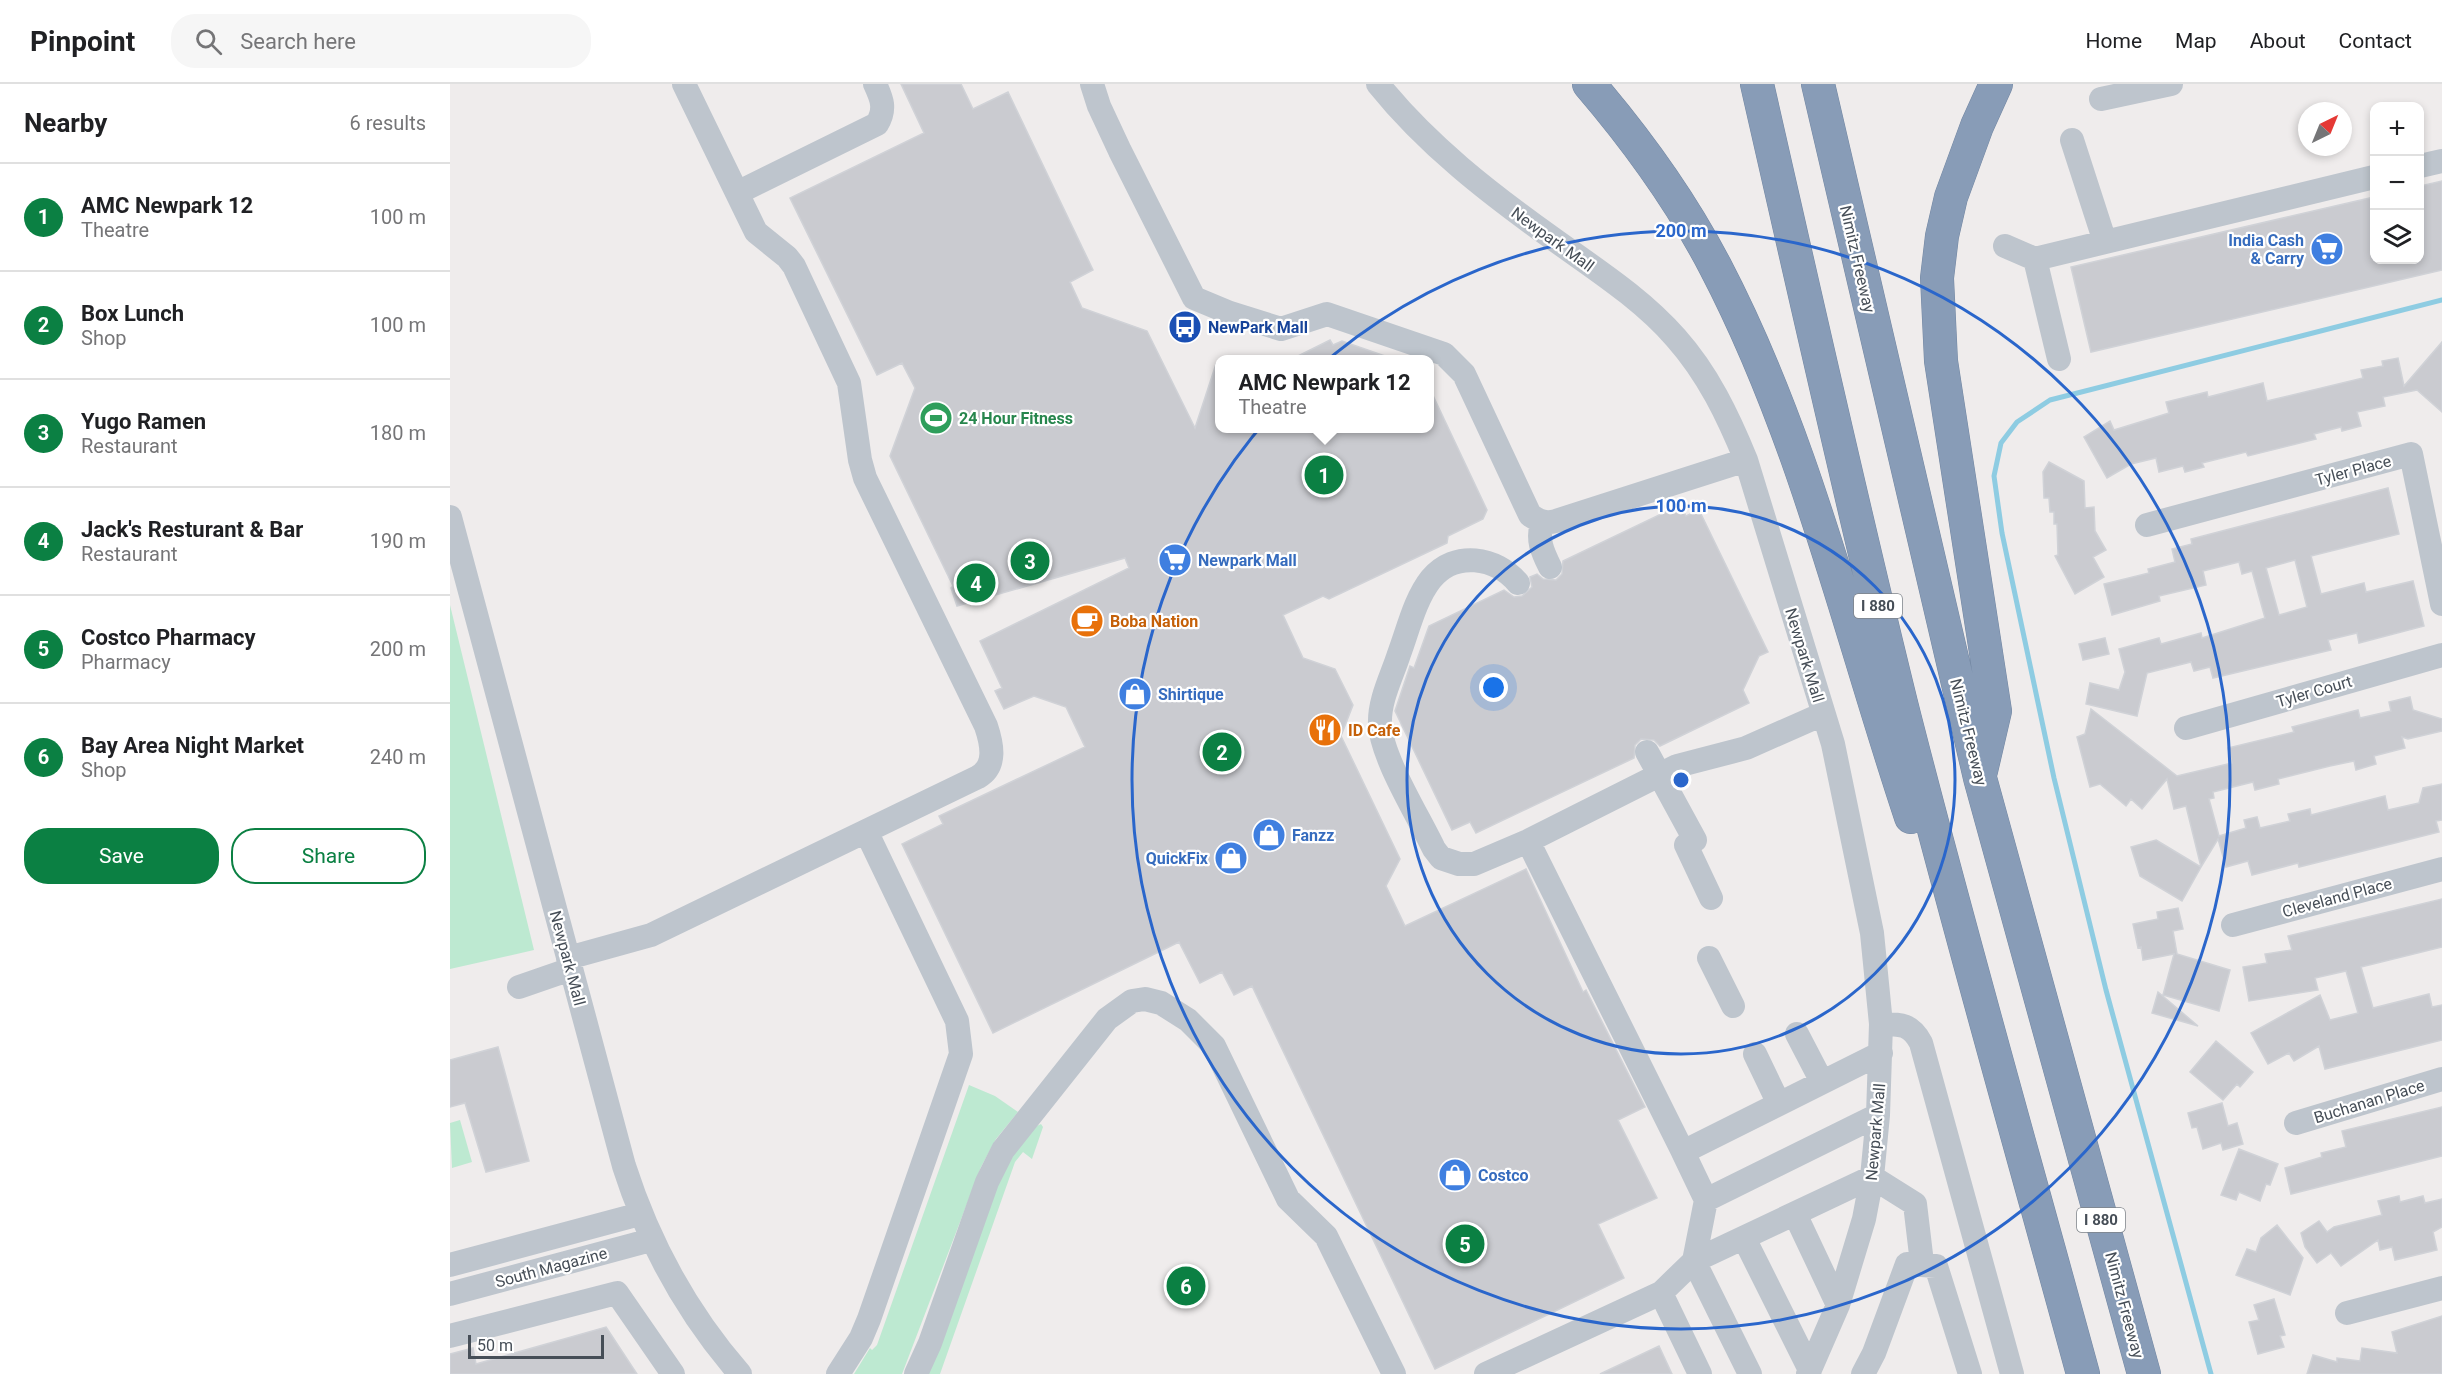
<!DOCTYPE html>
<html lang="en">
<head>
<meta charset="utf-8">
<style>
	:root { --surface:#fff; --page:#f6f6f6; --text:#202124; --muted:#757577; --line:#e0e0e0; --accent:#0b8043 }
	body { margin:0; font-family:Roboto,sans-serif; background:var(--page); color:var(--text) }
	.controls { position:absolute; right:18px; top:18px; display:grid; overflow:hidden; border-radius:12px; box-shadow:0 3px 9px #0003 }
	.controls button { width:54px; height:54px; display:grid; place-items:center; padding:0; border:0; border-bottom:2px solid var(--line); background:var(--surface); color:var(--text); font:30px sans-serif }
	.compass { position:absolute; left:1848px; top:18px; width:54px; height:54px; border-radius:50%; background:var(--surface); box-shadow:0 3px 9px #0003; rotate:43deg }
	.scale { position:absolute; left:18px; bottom:15px; width:136px; box-sizing:border-box; padding-left:6px; border:3px solid #464e57; border-top:0; font-size:16px; line-height:21px; white-space:nowrap; color:#464e57; -webkit-text-stroke:4px #fff; paint-order:stroke }
	.you { position:absolute; left:1044px; top:604px; width:21px; height:21px; margin:-15px; border:4px solid #fff; border-radius:50%; background:#1a73e8; box-shadow:0 0 0 9px #1a73e833 }
	.badge { display:grid; place-items:center; width:39px; height:39px; border-radius:50%; background:var(--accent); color:#fff; font-size:20px; font-weight:700 }
	.pin { position:absolute; translate:-50% -50%; border:3px solid #fff; box-shadow:0 2px 6px #0006 }
	.popup { position:absolute; left:765px; top:271px; width:219px; height:78px; box-sizing:border-box; display:grid; place-content:center; border-radius:12px; background:var(--surface); filter:drop-shadow(0 2px 4px #0005); font-size:20px; white-space:nowrap; color:var(--muted) }
	.popup b { font-size:22px; color:var(--text) }
	.popup::after { content:''; position:absolute; left:50%; top:100%; margin-left:-12px; border:12px solid transparent; border-top-color:var(--surface) }
	.list { margin:0; padding:0; list-style:none }
	h2 { display:flex; justify-content:space-between; align-items:center; height:78px; margin:0; padding:0 24px; font-size:26px }
	h2 small { font-size:20px; font-weight:400; color:var(--muted) }
	.list li { display:grid; grid-template-columns:39px 1fr auto; gap:18px; align-items:center; box-sizing:border-box; height:108px; padding:0 24px; border-top:2px solid var(--line) }
	.list b { display:block; font-size:22px; white-space:nowrap }
	.list p { margin:0; font-size:20px; white-space:nowrap; color:var(--muted) }
	.list em { font-size:20px; font-style:normal; color:var(--muted) }
	.actions { display:flex; gap:12px; padding:18px 24px }
	.actions a { flex:1; padding:14px 0; border:2px solid var(--accent); border-radius:24px; text-align:center; font-size:21px; color:var(--accent) }
	.actions .main { background:var(--accent); color:#fff }
	.icon { flex:none; width:33px; height:33px; fill:none; stroke:currentColor; stroke-width:2; stroke-linecap:round; stroke-linejoin:round }
	.map { position:relative; flex:none; width:1992px; height:1290px; overflow:hidden }
	header { display:flex; align-items:center; gap:36px; box-sizing:border-box; height:84px; padding:0 30px; background:var(--surface); border-bottom:2px solid var(--line) }
	header strong { font-size:28px }
	nav { display:flex; gap:33px; margin-inline-start:auto; font-size:21px }
	.search { width:420px; height:54px; background:var(--page); display:flex; align-items:center; gap:15px; box-sizing:border-box; padding:0 21px; border-radius:24px; color:var(--muted); font-size:22px }
	main { display:flex }
	aside { flex:1; background:var(--surface) }
	.map>svg:first-child { display:block }
	.green { fill:#bde9d1 }
	.lines { fill:none; stroke-linecap:round; stroke-linejoin:round }
	.stream { stroke:#8ecce2; stroke-width:5 }
	.building { fill:#cacbd0; stroke:#d0d2d7; stroke-width:1.5; fill-rule:evenodd }
	.highway-casing { stroke:#7387a2; stroke-width:34 }
	.minor { stroke:#bec5cd; stroke-width:24 }
	.highway { stroke:#889cb7; stroke-width:33 }
	.ring { fill:none; stroke:#2a66cb; stroke-width:3 }
	.labels { text-anchor:middle; stroke-width:4.5; stroke-linejoin:round; paint-order:stroke }
	.shield { fill:#fff; stroke:#7e8389; stroke-width:1.5 }
	.shield-label { font-size:15px; font-weight:bold; fill:#464e57 }
	.street-label { font-size:16px; fill:#464e57; stroke:#fff }
	.shop-label { font-size:16px; font-weight:bold; fill:#366cbe; stroke:#fff; text-anchor:start }
	.transit-label { font-size:16px; font-weight:bold; fill:#164399; stroke:#fff; text-anchor:start }
	.leisure-label { font-size:16px; font-weight:bold; fill:#27864d; stroke:#fff; text-anchor:start }
	.food-label { font-size:16px; font-weight:bold; fill:#c56008; stroke:#fff; text-anchor:start }
	.centre { fill:#2a66cb; stroke:#fff; stroke-width:3 }
	.ring-label { font-size:18px; text-anchor:middle; font-weight:bold; fill:#2a66cb; stroke:#fff; stroke-width:4.5; stroke-linejoin:round; paint-order:stroke }
</style>
</head>
<body>
<header>
<strong>Pinpoint</strong>
<div class="search"><svg class="icon" aria-label="search" viewBox="0 0 24 24"><circle cx="10" cy="10" r="6"/><path d="M15 15l6 6"/></svg>Search here</div>
<nav><a>Home</a><a>Map</a><a>About</a><a>Contact</a></nav>
</header>
<main>
<aside>
<h2>Nearby<small>6 results</small></h2>
<ul class="list">
<li><span class="badge">1</span><div><b>AMC Newpark 12</b><p>Theatre</p></div><em>100 m</em></li>
<li><span class="badge">2</span><div><b>Box Lunch</b><p>Shop</p></div><em>100 m</em></li>
<li><span class="badge">3</span><div><b>Yugo Ramen</b><p>Restaurant</p></div><em>180 m</em></li>
<li><span class="badge">4</span><div><b>Jack's Resturant &amp; Bar</b><p>Restaurant</p></div><em>190 m</em></li>
<li><span class="badge">5</span><div><b>Costco Pharmacy</b><p>Pharmacy</p></div><em>200 m</em></li>
<li><span class="badge">6</span><div><b>Bay Area Night Market</b><p>Shop</p></div><em>240 m</em></li>
</ul>
<div class="actions"><a class="main">Save</a><a>Share</a></div>
</aside>
<div class="map">
<svg width="1992" height="1290" viewBox="0 0 1992 1290">
	<rect width="100%" height="100%" fill="#efecec"/>
	<path class="green" d="M0,521L84,866L0,885Z
		M519,1001L545,1012L568,1028L546,1055L531,1083L452,1290H404L420,1264L422,1266L427,1261Z
		M10,1036L22,1078L2,1084L0,1039Z
		M591,1040L593,1043L582,1075L573,1068L565,1078L490,1290H478L550,1094C557,1079 576,1046 591,1040Z"/>
	<g class="lines">
		<path class="stream" d="M1761,1290L1656,906L1604,694L1552,449L1544,392L1551,359L1567,338L1600,316L1992,216"/>
	</g>
	<path class="building" d="M451,0H511L523,25L558,8L643,186L620,198L632,224L697,247L745,344L766,280L769,281V345H979V303L1037,426L1033,435L998,452L997,459L879,515L873,512L833,531L853,574L885,585L903,621L891,652L950,775L936,802L955,842L1076,785L1133,908L1136,906L1195,1023L1168,1036L1207,1114L1148,1140L1174,1194L985,1285L802,902L784,911L772,888L750,899L729,858L543,949L452,760L493,740L489,732L635,663L616,623L584,612L554,625L545,607L552,604L530,557L679,484L675,474L507,522L501,504L503,502L440,372L465,304L452,279L427,291L340,114L474,49Z
		M1992,97V186L1641,268L1621,183L1924,113V176H1970V102Z
		M880,256L883,261L892,257L938,273V276H840Z
		M1992,258V328L1967,306L1933,313L1935,322L1907,328L1911,342L1892,347L1891,343L1864,350L1866,355L1798,372L1796,368L1752,379L1754,383L1735,388L1733,382L1709,388L1706,374L1681,380L1657,394L1634,353L1660,337L1664,346L1719,329L1716,318L1757,308L1758,313L1813,299L1817,317L1913,294L1911,286L1933,282L1932,277L1948,274L1954,302Z
		M1599,378L1634,397L1635,424L1644,423L1645,447L1656,466L1643,473L1654,493L1625,510L1605,472L1608,471L1607,440H1604V428H1600L1599,414H1594L1593,388Z
		M1938,404L1949,450L1861,472L1871,510L1914,499L1916,508L1963,497L1974,542L1909,559L1907,549L1878,556L1881,566L1763,594L1760,583L1744,587L1741,578L1697,589L1687,632L1636,620L1640,599L1669,606L1675,588L1669,565L1709,554L1711,560L1751,549L1752,554L1815,534L1802,487L1792,490L1789,478L1753,487L1756,501L1709,512L1710,517L1662,531L1654,500L1699,489L1698,485L1725,478L1722,465L1742,460L1741,455ZM1845,476L1857,523L1829,531L1816,484Z
		M1230,421L1236,432L1249,426L1318,568L1309,572L1293,606L1299,619L1210,662L1204,656L1191,655L1185,661L1184,674L1026,749L1020,738L1002,746L945,627L960,582L964,584L979,542L1054,506L1064,513L1072,512L1082,503L1080,493L1087,490L1093,495L1106,496L1112,490L1113,477Z
		M1655,554L1659,570L1633,576L1629,560Z
		M1960,613L1963,626L1992,635V647L1958,655L1952,653L1955,664L1924,672L1926,680L1906,686L1904,677L1880,682L1828,695L1829,700L1805,706L1803,698L1763,708L1764,714L1759,715L1769,752L1796,744L1794,736L1807,733L1810,744L1840,737L1838,730L1860,725L1861,731L1935,712L1938,726L1969,719L1973,704L1992,700V736L1986,737L1989,748L1849,783L1848,779L1802,791L1798,777L1776,783L1768,755L1751,783L1736,722L1724,725L1717,695L1692,725L1681,715L1676,722L1650,700L1640,703L1627,653L1635,650L1641,625L1727,692L1782,679L1778,664L1844,648L1842,643L1908,626L1910,634L1941,627L1939,618Z
		M1706,756L1751,783L1732,817L1690,792L1681,763Z
		M1992,815V863L1911,883L1923,924L1979,910L1982,923L1992,921V956L1875,985L1869,962L1844,977L1839,969L1818,980L1801,949L1870,911L1880,936L1908,929L1896,887L1865,894L1868,906L1799,917L1793,883L1817,879L1815,870L1842,866L1838,852Z
		M1728,824L1733,845L1723,847L1727,870L1780,886L1769,927L1713,911L1724,870L1693,876L1691,863L1688,864L1683,840L1708,835L1707,828Z
		M1708,908L1748,942L1702,929Z
		M1766,957L1803,988L1790,1003L1787,1000L1773,1016L1740,988Z
		M48,963L79,1077L36,1088L15,1019L0,1023V976Z
		M1772,1019L1778,1042L1787,1039L1793,1060L1773,1066L1771,1059L1753,1065L1747,1043L1742,1044L1738,1029Z
		M1992,1023V1072L1841,1110L1835,1084L1872,1073L1871,1069L1896,1063L1892,1047Z
		M1789,1065L1828,1080L1820,1101L1816,1100L1810,1117L1789,1108L1786,1116L1771,1111Z
		M1949,1112L1950,1118L1973,1112L1975,1119L1992,1115V1143L1983,1148L1987,1166L1945,1176L1942,1163L1930,1166L1928,1156L1891,1182L1881,1169L1867,1179L1855,1163L1851,1149L1869,1137L1877,1148L1884,1143L1932,1131L1928,1117Z
		M1827,1141L1853,1174L1840,1211L1786,1191L1797,1165L1806,1168L1811,1154Z
		M1824,1215L1835,1251L1830,1252L1834,1263L1808,1270L1799,1238L1809,1236L1804,1221Z
		M1992,1232V1290H1857L1863,1271L1887,1278V1274L1910,1277L1912,1264L1947,1269L1942,1248Z
		M156,1243L187,1290H0V1270L23,1264L26,1280Z
		M1209,1262L1222,1290H1150Z"/>
	<g class="lines">
		<defs>
			<path id="highway" d="M1139,0C1187,56 1231,117 1265,182C1356,356 1399,548 1461,733
				M1307,0C1354,206 1400,413 1451,619C1508,844 1572,1066 1633,1290
				M1368,0L1530,694L1694,1290
				M1531,687L1545,627L1491,277L1487,194L1492,152L1501,113L1527,42L1546,0"/>
		</defs>
		<use href="#highway" class="highway-casing"/>
		<path class="minor" d="M234,0L287,109L427,40C436,25 432,15 425,0
			M642,0L649,22L670,67L744,214L780,229L831,245L877,230L994,270L1014,290L1080,431C1089,437 1095,440 1106,437L1296,376
			M928,0C977,61 1039,109 1102,154C1145,185 1191,214 1226,254C1258,290 1278,332 1296,376L1383,660L1422,849L1431,940L1428,1031L1422,1093L1414,1135L1388,1221L1358,1290
			M1651,15L1721,0
			M1622,56L1655,158
			M1970,82L1992,77
			M1555,162L1585,175L1924,93
			M1585,175L1609,275
			M0,433L174,1082C199,1160 236,1228 290,1290
			M1092,438C1087,456 1092,467 1100,483
			M1697,441L1961,370L1992,520
			M1068,499C1046,473 1005,466 981,495C965,515 958,546 949,570C942,592 929,616 930,640C931,673 969,733 984,765L991,774L1009,780H1024L1078,757L1227,682L1296,664L1373,630
			M1736,644L1992,571
			M1197,668L1245,756
			M1078,757L1233,1068L1431,969
			M1236,761L1261,814
			M1783,841L1992,785
			M118,874L201,851L528,693C547,682 542,660 536,642L415,394L410,376L399,299L344,182L337,173L306,148L287,109
			M1259,874L1283,922
			M69,903L121,885
			M1431,940C1451,940 1461,940 1471,959L1562,1290
			M1347,950L1372,998
			M1305,970L1329,1020
			M1846,1039L1992,995
			M1256,1116L1428,1031
			M1345,1130L1388,1221
			M1294,1154L1360,1286
			M0,1181L190,1130
			M1211,1209L1244,1177L1256,1116L1233,1068
			M0,1210L201,1156
			M1897,1229L1992,1204
			M0,1252L167,1209L223,1290
			M388,1290L411,1254L419,1235L511,970L507,937L416,747
			M466,1290L480,1259L537,1098L553,1066L657,935L682,917L695,915L711,919L738,936L764,962L838,1115L876,1152L944,1290
			M1036,1290L1211,1209L1250,1290
			M1300,1290L1244,1177L1422,1093L1465,1120L1472,1179
			M1413,1290L1424,1269L1457,1180L1486,1182L1520,1290"/>
		<use href="#highway" class="highway"/>
	</g>
	<g class="ring">
		<circle cx="1231" cy="696" r="274"/>
		<circle cx="1231" cy="696" r="549"/>
	</g>
	<defs>
		<symbol id="supermarket-disc" viewBox="-11 -11 22 22"><circle r="9.5" fill="#3f7fe0" stroke="#fff"/><path d="M-6-5.5h2.5l.6 2H6L4.5 2H-2.5L-4.4-4H-6ZM-1.5 3.2a1.3 1.3 0 1 0 .1 0ZM3 3.2a1.3 1.3 0 1 0 .1 0Z" fill="#fff"/></symbol>
		<symbol id="bus-disc" viewBox="-11 -11 22 22"><circle r="9.5" fill="#1a4fb4" stroke="#fff"/><path d="M-5-6H5V4H4V6H2V4H-2V6H-4V4H-5ZM-3.5-4V0h7V-4ZM-3.5 1.2v1.5H-2V1.2ZM2 1.2v1.5H3.5V1.2Z" fill="#fff"/></symbol>
		<symbol id="stadium-disc" viewBox="-11 -11 22 22"><circle r="9.5" fill="#2e9e5b" stroke="#fff"/><path d="M0-5a6.5 5 0 1 0 0 10a6.5 5 0 1 0 0-10ZM-3.5-1.8h7v3.6h-7Z" fill="#fff"/></symbol>
		<symbol id="cafe-disc" viewBox="-11 -11 22 22"><circle r="9.5" fill="#e8710a" stroke="#fff"/><path d="M-5.5-4.5H6V0H3Q3 3.5 0 3.5H-2.5Q-5.5 3.5-5.5 0ZM3-3.2v2h1.7v-2ZM-6 4.5H4V6H-6Z" fill="#fff"/></symbol>
		<symbol id="shop-disc" viewBox="-11 -11 22 22"><circle r="9.5" fill="#3f7fe0" stroke="#fff"/><path d="M-5-2.5h2.3a2.7 3.5 0 0 1 5.4 0H5L5.5 6h-11ZM-1.5-2.5h3a1.5 2.3 0 0 0-3 0Z" fill="#fff"/></symbol>
		<symbol id="restaurant-disc" viewBox="-11 -11 22 22"><circle r="9.5" fill="#e8710a" stroke="#fff"/><path d="M-5-6h1v4h1v-4h1v4h1v-4h1v5L-1.5 .5V6h-2V.5L-5-1ZM5-6V6H3V1.5H1.5Q1.5-4 5-6Z" fill="#fff"/></symbol>
	</defs>
	<g fill-rule="evenodd">
		<use href="#supermarket-disc" x="1858" y="146" width="38" height="38"/>
		<use href="#bus-disc" x="716" y="224" width="38" height="38"/>
		<use href="#stadium-disc" x="467" y="315" width="38" height="38"/>
		<use href="#supermarket-disc" x="706" y="457" width="38" height="38"/>
		<use href="#cafe-disc" x="618" y="518" width="38" height="38"/>
		<use href="#shop-disc" x="666" y="591" width="38" height="38"/>
		<use href="#restaurant-disc" x="856" y="627" width="38" height="38"/>
		<use href="#shop-disc" x="800" y="732" width="38" height="38"/>
		<use href="#shop-disc" x="762" y="755" width="38" height="38"/>
		<use href="#shop-disc" x="986" y="1072" width="38" height="38"/>
	</g>
	<g class="labels">
		<g class="shield">
			<rect x="1404" y="510" width="48" height="24" rx="4.5"/>
			<rect x="1627" y="1124" width="48" height="24" rx="4.5"/>
		</g>
		<g class="shield-label">
			<text x="1428" y="527">I 880</text>
			<text x="1651" y="1141">I 880</text>
		</g>
		<g class="street-label">
			<text transform="translate(1103 155) rotate(36)" y="6">Newpark Mall</text>
			<text transform="translate(1408 175) rotate(77)" y="6">Nimitz Freeway</text>
			<text transform="translate(1903 386) rotate(-15)" y="6">Tyler Place</text>
			<text transform="translate(1355 571) rotate(73)" y="6">Newpark Mall</text>
			<text transform="translate(1864 607) rotate(-16)" y="6">Tyler Court</text>
			<text transform="translate(1519 648) rotate(76)" y="6">Nimitz Freeway</text>
			<text transform="translate(1887 813) rotate(-15)" y="6">Cleveland Place</text>
			<text transform="translate(118 874) rotate(75)" y="6">Newpark Mall</text>
			<text transform="translate(1919 1017) rotate(-17)" y="6">Buchanan Place</text>
			<text transform="translate(1425 1048) rotate(-85)" y="6">Newpark Mall</text>
			<text transform="translate(101 1183) rotate(-15)" y="6">South Magazine</text>
			<text transform="translate(1675 1221) rotate(75)" y="6">Nimitz Freeway</text>
		</g>
		<g class="shop-label">
			<text x="1854" y="162" text-anchor="end">India Cash<tspan x="1854" dy="18">&amp; Carry</tspan></text>
			<text x="748" y="482">Newpark Mall</text>
			<text x="708" y="616">Shirtique</text>
			<text x="842" y="757">Fanzz</text>
			<text x="758" y="780" text-anchor="end">QuickFix</text>
			<text x="1028" y="1097">Costco</text>
		</g>
		<g class="transit-label">
			<text x="758" y="249">NewPark Mall</text>
		</g>
		<g class="leisure-label">
			<text x="509" y="340">24 Hour Fitness</text>
		</g>
		<g class="food-label">
			<text x="660" y="543">Boba Nation</text>
			<text x="898" y="652">ID Cafe</text>
		</g>
	</g>
	<circle cx="1231" cy="696" r="9" class="centre"/>
	<g class="ring-label">
		<text x="1231" y="153">200 m</text>
		<text x="1231" y="428">100 m</text>
	</g>
</svg>
<div class="controls">
<button>+</button>
<button>−</button>
<button><svg class="icon" aria-label="layers" viewBox="0 0 24 24"><path d="M12 4l9 5-9 5-9-5zM3 14l9 5 9-5"/></svg></button>
</div>
<svg class="compass" viewBox="-18 -18 36 36"><path d="M0-13l5 13h-10z" fill="#e53935"/><path d="M0 13l5-13h-10z" fill="#757577"/></svg>
<div class="scale">50 m</div>
<div class="you"></div>
<div class="pin badge" style="left:874px;top:391px">1</div>
<div class="popup"><b>AMC Newpark 12</b>Theatre</div>
<div class="pin badge" style="left:772px;top:668px">2</div>
<div class="pin badge" style="left:580px;top:477px">3</div>
<div class="pin badge" style="left:526px;top:499px">4</div>
<div class="pin badge" style="left:1015px;top:1160px">5</div>
<div class="pin badge" style="left:736px;top:1202px">6</div>
</div>
</main>
</body>
</html>
